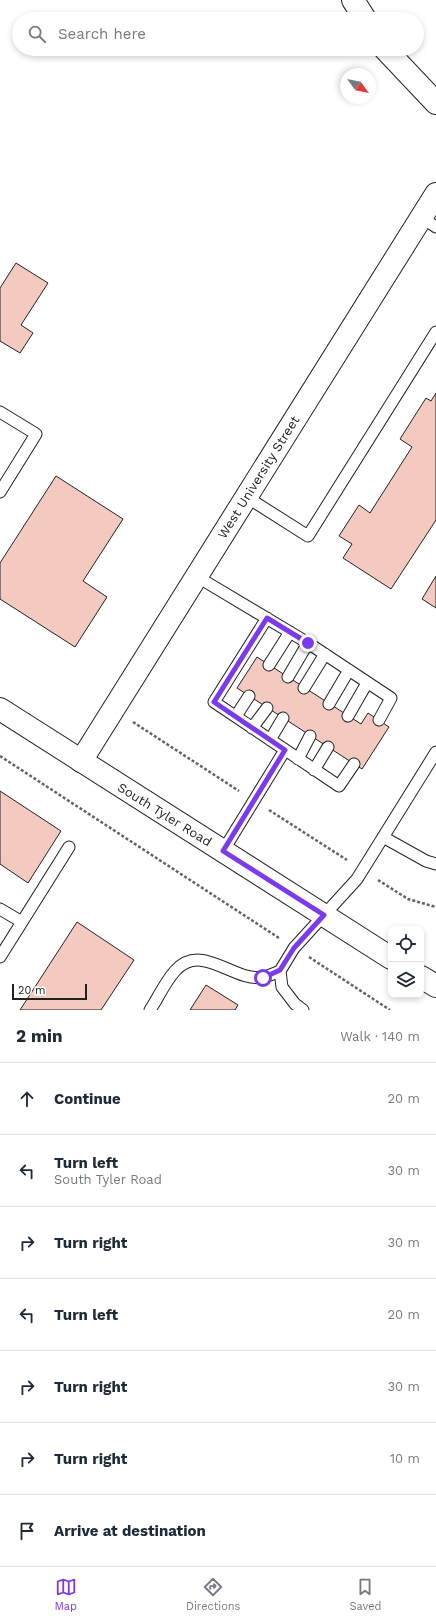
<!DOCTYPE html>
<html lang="en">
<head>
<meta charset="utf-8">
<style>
	:root { --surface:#fff; --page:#f2f2f3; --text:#1f2937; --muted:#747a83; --line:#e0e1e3; --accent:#7c3aed }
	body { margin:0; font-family:"Work Sans",sans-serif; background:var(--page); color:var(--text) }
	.controls { position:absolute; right:12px; bottom:12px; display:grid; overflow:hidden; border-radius:8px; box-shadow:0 2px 6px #0003 }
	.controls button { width:36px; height:36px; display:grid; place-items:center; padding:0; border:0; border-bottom:1px solid var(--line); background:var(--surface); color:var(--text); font:20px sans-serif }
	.compass { position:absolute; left:340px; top:68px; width:36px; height:36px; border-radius:50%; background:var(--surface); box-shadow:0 2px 6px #0003; rotate:123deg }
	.scale { position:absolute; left:12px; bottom:10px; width:75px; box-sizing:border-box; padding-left:4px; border:2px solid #222; border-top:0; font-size:11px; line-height:14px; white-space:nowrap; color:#222; -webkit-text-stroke:3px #fff; paint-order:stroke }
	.stop { position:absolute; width:12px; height:12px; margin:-9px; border:3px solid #7c3aed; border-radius:50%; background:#fff }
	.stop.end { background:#7c3aed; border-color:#fff; box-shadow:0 1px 4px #0008 }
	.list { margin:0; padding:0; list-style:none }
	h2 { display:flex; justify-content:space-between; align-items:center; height:52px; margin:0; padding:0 16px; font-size:17px }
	h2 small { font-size:13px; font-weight:400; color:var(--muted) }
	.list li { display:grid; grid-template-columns:26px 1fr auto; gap:12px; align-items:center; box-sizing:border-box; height:72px; padding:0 16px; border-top:1px solid var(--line) }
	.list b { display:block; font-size:15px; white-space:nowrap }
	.list p { margin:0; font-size:13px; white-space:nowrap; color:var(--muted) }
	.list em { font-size:13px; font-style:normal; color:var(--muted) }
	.icon { flex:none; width:22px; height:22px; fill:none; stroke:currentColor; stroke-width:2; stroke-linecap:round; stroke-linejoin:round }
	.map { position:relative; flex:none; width:436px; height:1010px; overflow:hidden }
	.search { position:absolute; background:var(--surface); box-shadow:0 2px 6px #0003; left:12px; right:12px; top:12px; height:44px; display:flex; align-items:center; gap:10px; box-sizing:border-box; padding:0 14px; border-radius:22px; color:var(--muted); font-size:15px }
	.sheet { height:556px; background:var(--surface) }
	nav { display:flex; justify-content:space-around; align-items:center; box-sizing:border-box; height:56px; border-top:1px solid var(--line); background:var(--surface); font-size:11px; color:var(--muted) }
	nav a { display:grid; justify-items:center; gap:2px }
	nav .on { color:var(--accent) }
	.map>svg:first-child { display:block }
	.building { fill:#f3c9c0; stroke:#222 }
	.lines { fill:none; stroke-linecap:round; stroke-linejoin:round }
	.lane-casing { stroke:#222; stroke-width:13 }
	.street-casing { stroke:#222; stroke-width:24 }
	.secondary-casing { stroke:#222; stroke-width:24 }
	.path { stroke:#646464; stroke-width:2.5; stroke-dasharray:3 2; stroke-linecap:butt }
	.lane { stroke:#fff; stroke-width:11 }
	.street { stroke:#fff; stroke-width:22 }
	.secondary { stroke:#fff; stroke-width:22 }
	.route { stroke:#7c3aed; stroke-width:5 }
	.labels { text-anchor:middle; stroke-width:3; stroke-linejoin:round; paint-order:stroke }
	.street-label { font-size:13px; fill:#222; stroke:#fff }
</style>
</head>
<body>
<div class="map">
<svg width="436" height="1010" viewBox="0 0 436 1010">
	<rect width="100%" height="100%" fill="#fff"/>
	<path class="building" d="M16,263L48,283L21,325L33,333L20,353L0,341V288Z
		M436,393V520L391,589L343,558L352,544L339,536L359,505L370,513L412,447L400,439L426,398L431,401Z
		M56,476L123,519L83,581L107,597L75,647L0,599V563Z
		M436,576V608L422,599Z
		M257,657L361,724L368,713L389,727L362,769L237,688Z
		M0,791L61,831L28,883L0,864Z
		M77,922L134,960L101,1010H20Z
		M206,985L238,1005L235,1010H190Z"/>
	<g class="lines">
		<defs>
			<path id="lane" d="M421,217L436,227
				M0,412L36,434L0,492
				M245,496L308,536L436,332
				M196,576L308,643L391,698L379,720
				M267,618L214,702L339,786L354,764
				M269,665L290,632
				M288,677L308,643
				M304,688L325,654
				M329,704L349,670
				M236,716L249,696
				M348,716L367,683
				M252,728L267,708
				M270,740L283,718
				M298,759L310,736
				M314,770L328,747
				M383,837L426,861L436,864
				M223,851L285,750
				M0,909L22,922
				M0,957L69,847
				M150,1010C158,998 165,982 175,971C202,941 234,983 263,977C269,976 275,973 280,971
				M303,1010L295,1004L282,987L280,971L294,948L357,879L436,752"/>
			<path id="street" d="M353,0L365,19
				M385,49L436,103
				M81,761L436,194"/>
			<path id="secondary" d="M0,709L391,958
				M421,977L436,986"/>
		</defs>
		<use href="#lane" class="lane-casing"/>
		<use href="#street" class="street-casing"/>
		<use href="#secondary" class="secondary-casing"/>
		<path class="path" d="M133,722L239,791
			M0,756L279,938
			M269,810L347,860
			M378,880L408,899L436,907
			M309,957L390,1010"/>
		<use href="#lane" class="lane"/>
		<use href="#street" class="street"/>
		<use href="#secondary" class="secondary"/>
	</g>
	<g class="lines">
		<path class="route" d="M263,978L280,970L294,948L324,915L223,851L285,750L214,702L267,618L308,643"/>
	</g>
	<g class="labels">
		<g class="street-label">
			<text transform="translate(258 477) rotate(-58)" y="5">West University Street</text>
			<text transform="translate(165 814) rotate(32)" y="5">South Tyler Road</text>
		</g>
	</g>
</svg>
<div class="controls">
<button><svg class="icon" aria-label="locate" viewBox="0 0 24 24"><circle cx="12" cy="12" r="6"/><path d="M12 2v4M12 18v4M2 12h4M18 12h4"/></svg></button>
<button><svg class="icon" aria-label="layers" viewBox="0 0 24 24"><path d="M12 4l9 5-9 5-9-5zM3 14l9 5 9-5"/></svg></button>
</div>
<svg class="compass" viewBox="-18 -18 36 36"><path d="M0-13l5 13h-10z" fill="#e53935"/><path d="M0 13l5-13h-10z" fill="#747a83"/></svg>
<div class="scale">20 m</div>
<div class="stop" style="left:263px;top:978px"></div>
<div class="stop end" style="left:308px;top:643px"></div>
<div class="search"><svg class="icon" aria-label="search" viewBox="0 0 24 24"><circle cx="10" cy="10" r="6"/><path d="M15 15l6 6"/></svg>Search here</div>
</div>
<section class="sheet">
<h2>2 min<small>Walk · 140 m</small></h2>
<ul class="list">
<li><svg class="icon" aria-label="ahead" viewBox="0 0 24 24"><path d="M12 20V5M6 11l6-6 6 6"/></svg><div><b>Continue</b></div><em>20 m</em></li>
<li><svg class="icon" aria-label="left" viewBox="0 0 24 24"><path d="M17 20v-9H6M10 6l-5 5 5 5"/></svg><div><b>Turn left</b><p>South Tyler Road</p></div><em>30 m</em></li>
<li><svg class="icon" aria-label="right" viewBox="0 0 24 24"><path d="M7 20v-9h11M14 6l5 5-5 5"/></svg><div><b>Turn right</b></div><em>30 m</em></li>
<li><svg class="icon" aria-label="left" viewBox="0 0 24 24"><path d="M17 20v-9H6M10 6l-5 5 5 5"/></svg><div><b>Turn left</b></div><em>20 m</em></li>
<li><svg class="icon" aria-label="right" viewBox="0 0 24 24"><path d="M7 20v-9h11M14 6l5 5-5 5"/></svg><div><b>Turn right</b></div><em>30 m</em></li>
<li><svg class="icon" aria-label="right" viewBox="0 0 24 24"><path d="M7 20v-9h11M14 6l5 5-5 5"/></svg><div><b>Turn right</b></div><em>10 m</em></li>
<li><svg class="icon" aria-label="arrive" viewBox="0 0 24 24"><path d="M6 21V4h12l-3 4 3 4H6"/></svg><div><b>Arrive at destination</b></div></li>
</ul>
</section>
<nav>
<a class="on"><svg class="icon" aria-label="map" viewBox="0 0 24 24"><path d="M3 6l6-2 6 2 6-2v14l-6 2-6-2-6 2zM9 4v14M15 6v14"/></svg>Map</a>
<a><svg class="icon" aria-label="directions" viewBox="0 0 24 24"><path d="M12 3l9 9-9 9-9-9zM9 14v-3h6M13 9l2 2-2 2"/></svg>Directions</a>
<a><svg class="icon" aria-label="saved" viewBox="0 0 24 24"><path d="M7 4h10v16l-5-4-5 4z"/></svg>Saved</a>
</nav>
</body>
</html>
